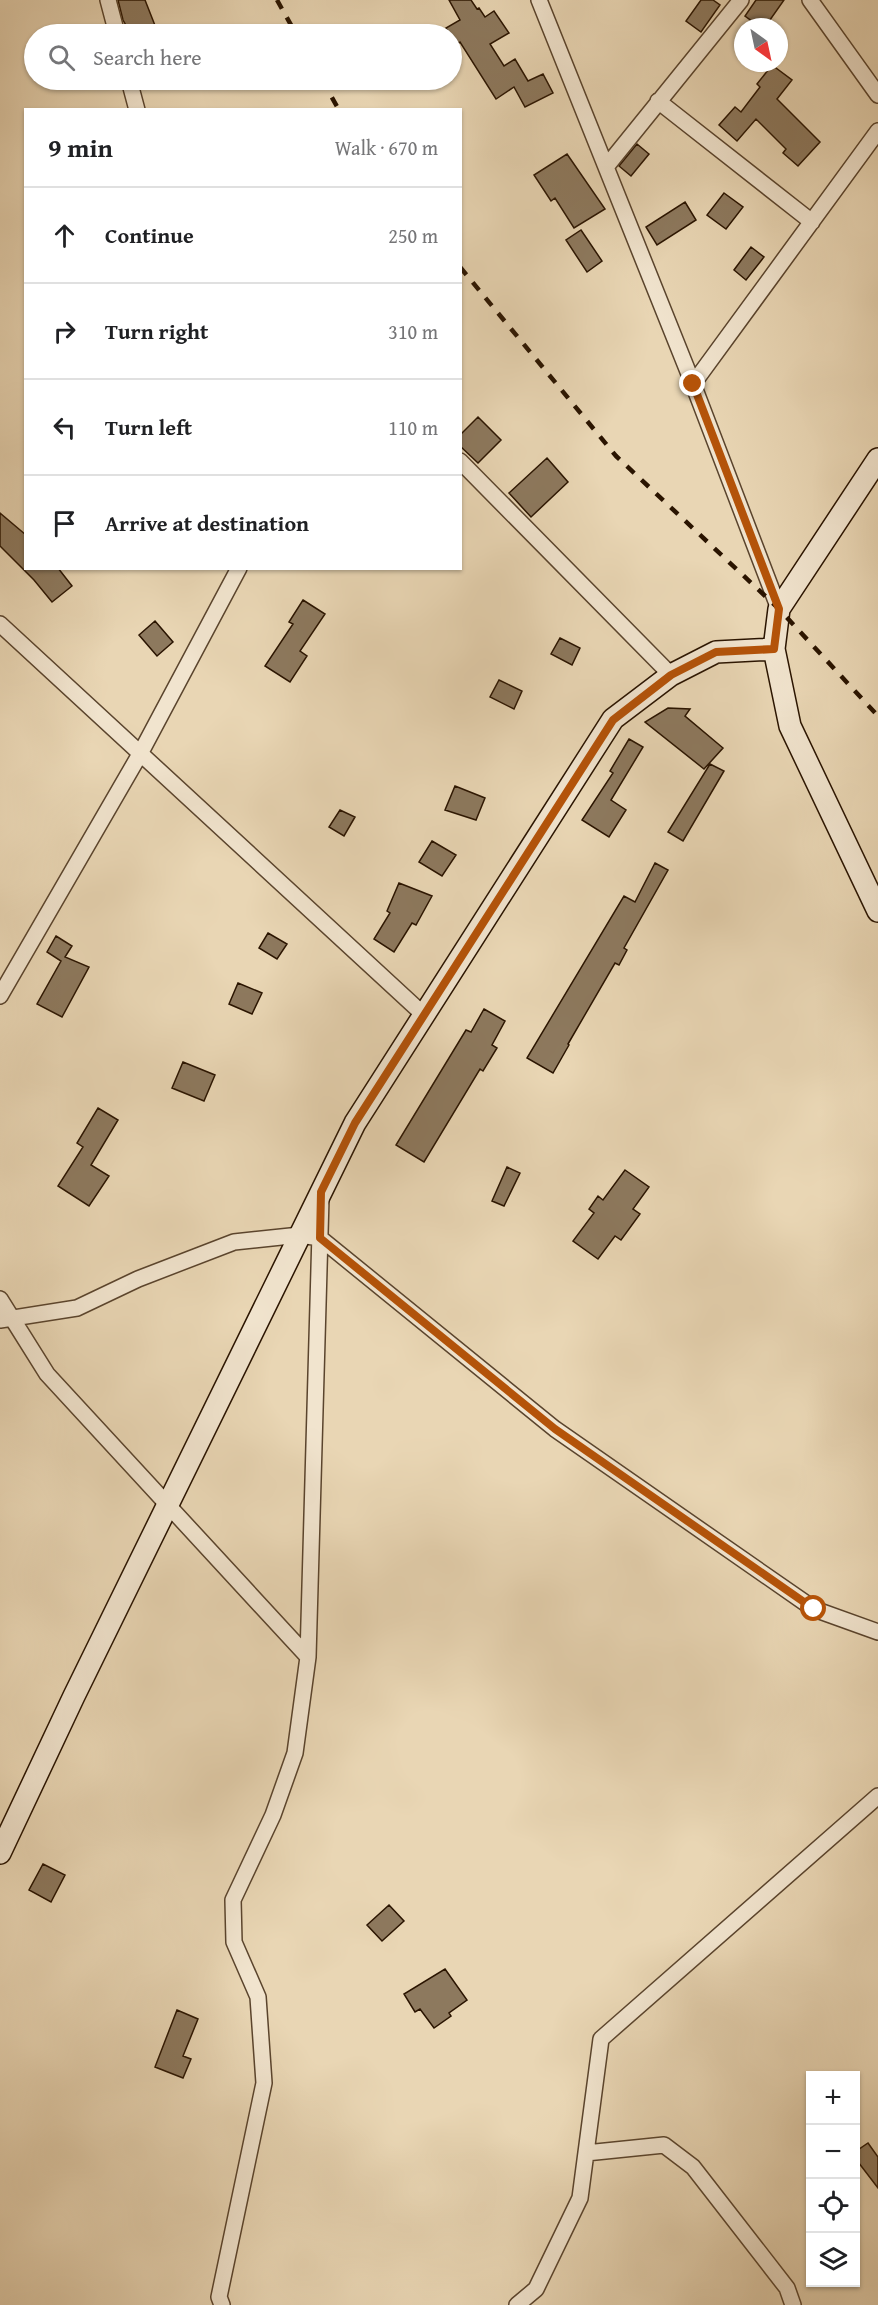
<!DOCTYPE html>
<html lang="en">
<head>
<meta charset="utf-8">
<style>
	:root { --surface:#fff; --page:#f6f6f6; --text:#202124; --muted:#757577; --line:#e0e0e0 }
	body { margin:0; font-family:"Gentium Book Plus",serif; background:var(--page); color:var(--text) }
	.controls { position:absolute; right:18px; bottom:18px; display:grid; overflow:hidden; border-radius:0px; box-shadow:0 2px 4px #0004 }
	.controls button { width:54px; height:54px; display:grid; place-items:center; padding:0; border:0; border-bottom:2px solid var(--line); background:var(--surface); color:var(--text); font:30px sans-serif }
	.compass { position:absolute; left:734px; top:18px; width:54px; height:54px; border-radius:50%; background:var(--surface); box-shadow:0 2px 4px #0004; rotate:147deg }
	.stop { position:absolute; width:18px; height:18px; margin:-14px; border:4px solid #b45309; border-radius:50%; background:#fff }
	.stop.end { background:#b45309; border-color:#fff; box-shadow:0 2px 6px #0008 }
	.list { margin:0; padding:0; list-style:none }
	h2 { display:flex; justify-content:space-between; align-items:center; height:78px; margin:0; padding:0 24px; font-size:26px }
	h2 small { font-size:20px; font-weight:400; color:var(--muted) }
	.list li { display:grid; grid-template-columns:39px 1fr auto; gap:18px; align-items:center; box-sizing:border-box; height:96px; padding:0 24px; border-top:2px solid var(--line) }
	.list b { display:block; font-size:22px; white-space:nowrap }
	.list em { font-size:20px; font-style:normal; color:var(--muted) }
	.icon { flex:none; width:33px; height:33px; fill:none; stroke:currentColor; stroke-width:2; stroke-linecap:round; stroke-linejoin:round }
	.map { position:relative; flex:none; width:878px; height:2305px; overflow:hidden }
	.search { position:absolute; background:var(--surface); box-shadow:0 2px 4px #0004; left:24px; top:24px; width:438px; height:66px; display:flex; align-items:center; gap:15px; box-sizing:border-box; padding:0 21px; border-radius:33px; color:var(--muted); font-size:22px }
	.panel { position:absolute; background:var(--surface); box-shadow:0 2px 4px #0004; left:24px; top:108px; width:438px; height:462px; border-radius:0px }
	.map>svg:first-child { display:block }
	.building { fill:#8d795e; stroke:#2a1400; stroke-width:1.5 }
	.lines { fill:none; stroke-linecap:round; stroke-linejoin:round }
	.minor-casing { stroke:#5a442d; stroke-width:18 }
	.secondary-casing { stroke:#2a1400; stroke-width:24 }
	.minor { stroke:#f1e4ce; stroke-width:15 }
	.secondary { stroke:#f1e4ce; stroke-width:21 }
	.rail { stroke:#2a1400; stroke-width:4.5; stroke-dasharray:10 10; stroke-linecap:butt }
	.route { stroke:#b45309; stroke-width:8 }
</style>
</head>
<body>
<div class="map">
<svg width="878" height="2305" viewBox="0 0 878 2305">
	<rect width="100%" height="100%" fill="#e9d6b4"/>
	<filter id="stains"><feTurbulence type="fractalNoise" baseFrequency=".00333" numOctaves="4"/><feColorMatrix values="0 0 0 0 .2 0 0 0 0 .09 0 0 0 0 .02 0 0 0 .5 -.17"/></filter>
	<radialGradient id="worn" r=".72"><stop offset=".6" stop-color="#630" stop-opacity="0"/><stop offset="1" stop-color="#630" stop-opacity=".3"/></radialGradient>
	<path class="building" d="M118,0H145L156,28L139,34H131L123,20Z
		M449,0H471L477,9L479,8L485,17L494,11L509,33L490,44L504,66L515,59L528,81L543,74L553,93L525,107L514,87L496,99L460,42L456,45L446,28L460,20Z
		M701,0H713L720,5L701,32L686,21Z
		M756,0H784L765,27H760L745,16Z
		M772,65L792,80L777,99L820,142L798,166L783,153L786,149L756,119L737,141L719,125L735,107L741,112L760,87L757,84Z
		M637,144L649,154L631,176L619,166Z
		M567,154L605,209L574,228L555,198L551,201L534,175Z
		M724,193L743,207L726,229L707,215Z
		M685,202L696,220L657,245L646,227Z
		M581,230L602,261L587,272L566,240Z
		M751,247L764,257L746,280L734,270Z
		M478,417L501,440L478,463L460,446V435Z
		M547,458L568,482L531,517L509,493Z
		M0,513L26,535V568H58L72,586L52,602L34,580L0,546Z
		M303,600L325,614L300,651L307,656L290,682L265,666L293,624L289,622Z
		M155,621L173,642L157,656L139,635Z
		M560,638L580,648L572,665L551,654Z
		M499,680L522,691L514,709L490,697Z
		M668,708L690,709L685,716L723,748L704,769L645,722Z
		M629,739L643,747L611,800L626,810L609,837L582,820L613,773L610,771Z
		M710,764L724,771L683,841L668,832Z
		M455,786L485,798L476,820L445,810Z
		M340,810L355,817L344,836L329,827Z
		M432,841L456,855L442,876L419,862Z
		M655,863L668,870L624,948L627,950L619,965L615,963L568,1044L569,1045L553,1073L527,1058L624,896L635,902Z
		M399,883L432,896L416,925L412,923L394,952L374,939L390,913L387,911Z
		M268,933L287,944L277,959L259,948Z
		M56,936L72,946L65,957L89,967L62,1017L37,1004L61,961L47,952Z
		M238,983L262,993L252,1014L229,1004Z
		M484,1009L505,1021L492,1045L497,1048L483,1071L480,1069L424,1162L396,1145L466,1030L471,1032Z
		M183,1062L215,1075L204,1101L172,1088Z
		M98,1108L118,1120L91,1165L109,1176L89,1206L58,1186L83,1147L77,1143Z
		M507,1167L520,1173L504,1206L492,1201Z
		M625,1170L649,1187L633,1209L640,1214L621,1240L615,1236L598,1259L573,1241L594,1213L589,1209L598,1196L603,1200Z
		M43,1864L65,1875L51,1902L29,1890Z
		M389,1905L404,1921L382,1941L367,1925Z
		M445,1969L467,2000L449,2013L451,2016L434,2028L420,2009L415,2012L404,1994Z
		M177,2010L198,2019L183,2056L191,2059L183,2078L155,2067Z
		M868,2143L878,2157V2188L855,2158V2152Z"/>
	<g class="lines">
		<defs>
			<path id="minor" d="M108,0L117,34
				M539,0L693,384L779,609
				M810,0L878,95
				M129,80L137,110
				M658,101L812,222
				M606,167L741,0
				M693,384L878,131
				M460,461L671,675
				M0,624L424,1015
				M0,996L140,754L239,568
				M0,1299L47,1374L308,1657
				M0,1320L77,1308L138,1279L234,1242L300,1235L320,1238L555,1429L814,1609L878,1632
				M586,2153L664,2145L693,2167L787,2288L793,2305
				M222,2305L219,2297L264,2083L258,1997L234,1942L233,1900L273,1815L295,1753L308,1657L321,1198
				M517,2305L536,2289L580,2198L601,2039L878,1796"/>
			<path id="secondary" d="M878,459L779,609L774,649L790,726L878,911
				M0,1853L74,1696L355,1123L613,719L671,675L716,652L774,649"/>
		</defs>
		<use href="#minor" class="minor-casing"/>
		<use href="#secondary" class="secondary-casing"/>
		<use href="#minor" class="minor"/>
		<use href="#secondary" class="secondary"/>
		<path class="rail" d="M277,0L296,34
			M322,80L339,110
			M460,267L616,456L779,609L878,716"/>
	</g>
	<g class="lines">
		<path class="route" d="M693,384L779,609L774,649L716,652L671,675L613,720L355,1123L321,1192L320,1238L555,1429L814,1609"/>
	</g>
	<rect width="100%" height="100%" filter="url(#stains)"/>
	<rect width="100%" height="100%" fill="url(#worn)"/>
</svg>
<div class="controls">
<button>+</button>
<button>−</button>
<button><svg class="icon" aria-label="locate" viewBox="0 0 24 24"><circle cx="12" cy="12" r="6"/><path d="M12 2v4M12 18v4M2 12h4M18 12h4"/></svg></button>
<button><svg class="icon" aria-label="layers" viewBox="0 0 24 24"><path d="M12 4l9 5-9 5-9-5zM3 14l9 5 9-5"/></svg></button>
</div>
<svg class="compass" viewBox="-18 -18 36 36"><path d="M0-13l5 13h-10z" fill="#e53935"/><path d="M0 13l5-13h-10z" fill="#757577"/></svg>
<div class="stop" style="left:814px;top:1609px"></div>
<div class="stop end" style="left:693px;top:384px"></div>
<div class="search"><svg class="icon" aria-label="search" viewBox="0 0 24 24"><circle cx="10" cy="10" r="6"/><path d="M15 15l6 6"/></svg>Search here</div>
<section class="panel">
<h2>9 min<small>Walk · 670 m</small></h2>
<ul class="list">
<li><svg class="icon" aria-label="ahead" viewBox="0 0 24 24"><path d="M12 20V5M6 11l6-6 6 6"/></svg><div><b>Continue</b></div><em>250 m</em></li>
<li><svg class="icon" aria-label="right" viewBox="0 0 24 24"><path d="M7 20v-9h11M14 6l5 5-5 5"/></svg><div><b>Turn right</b></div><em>310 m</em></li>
<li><svg class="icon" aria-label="left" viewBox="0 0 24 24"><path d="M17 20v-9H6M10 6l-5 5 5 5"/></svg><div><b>Turn left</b></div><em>110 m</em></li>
<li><svg class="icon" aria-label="arrive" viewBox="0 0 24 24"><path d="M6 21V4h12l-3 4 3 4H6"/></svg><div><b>Arrive at destination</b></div></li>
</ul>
</section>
</div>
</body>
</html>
